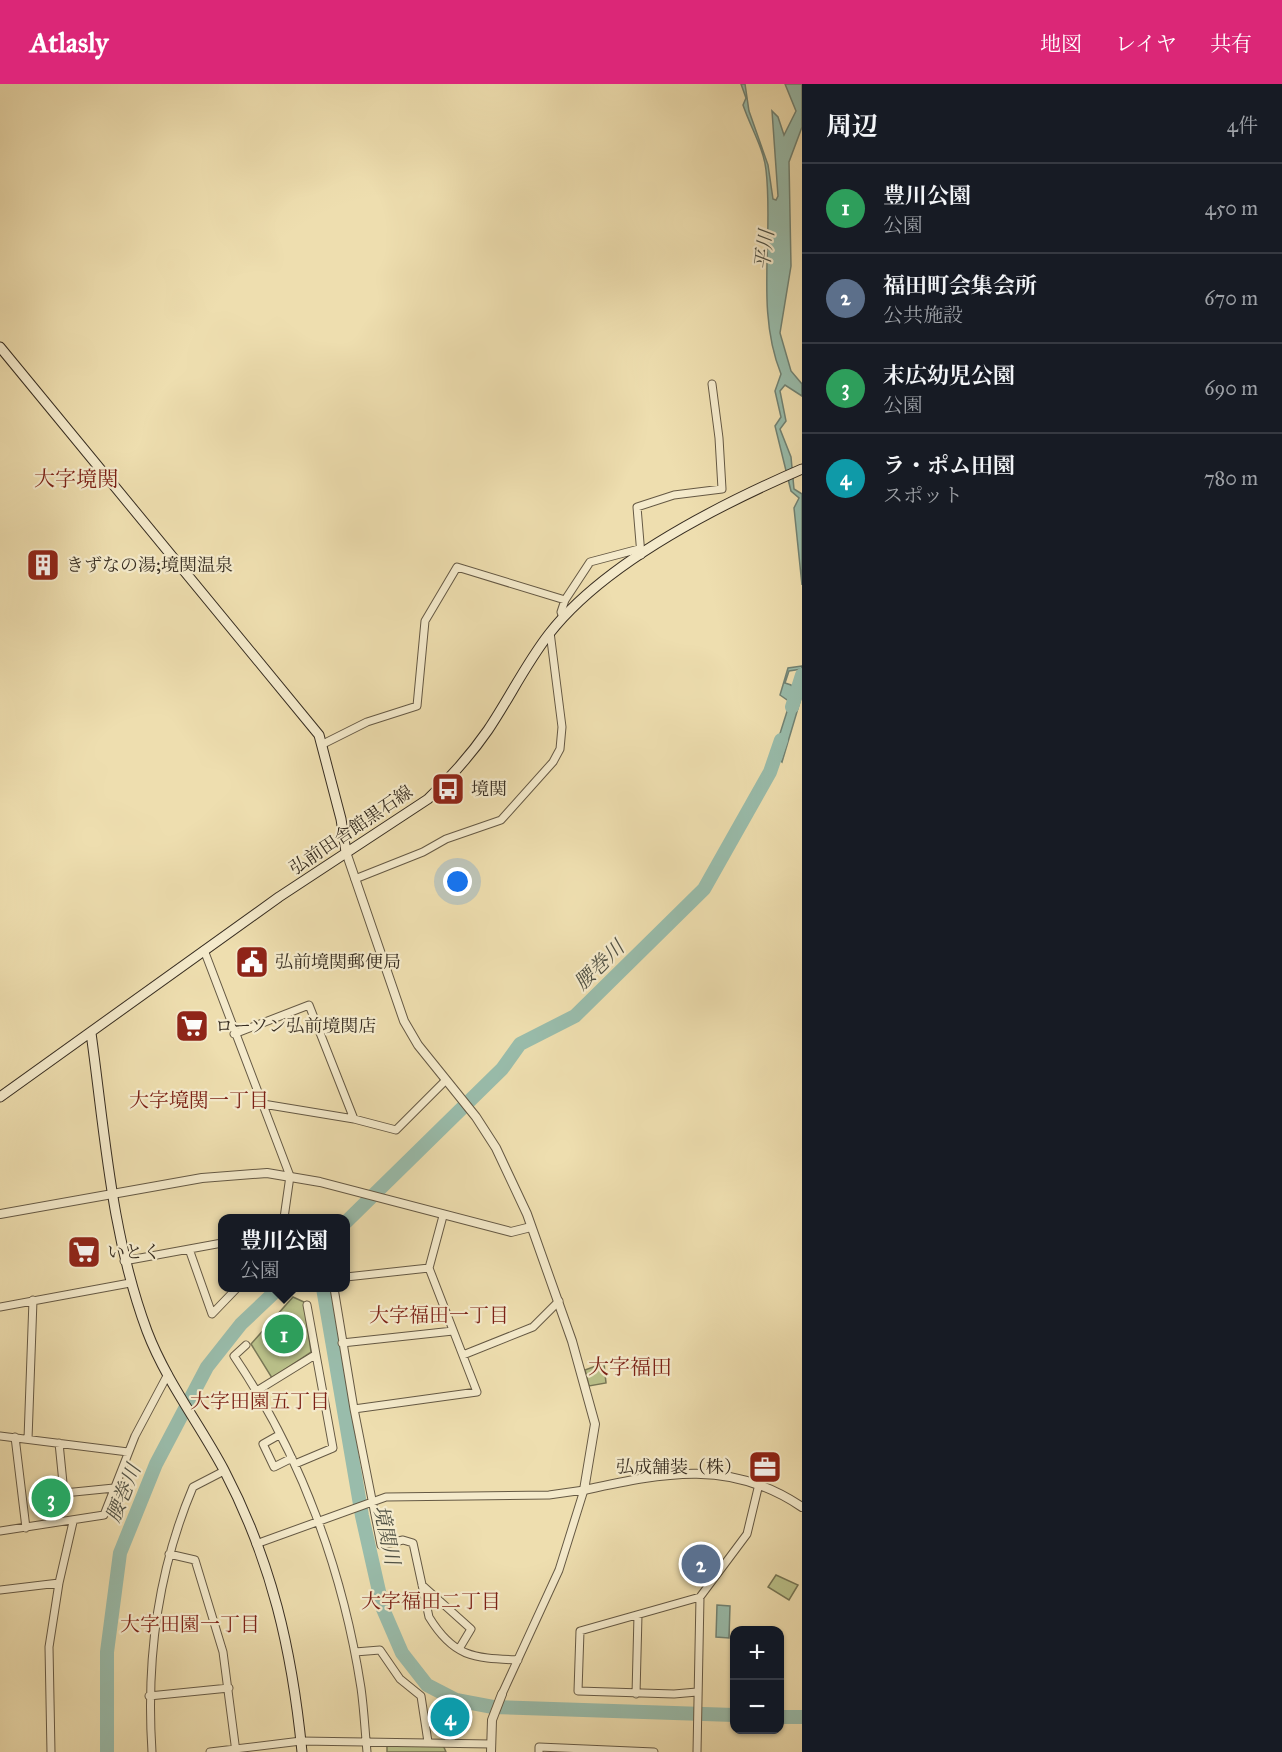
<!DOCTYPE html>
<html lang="ja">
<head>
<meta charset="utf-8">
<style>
	:root { --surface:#171b24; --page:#242831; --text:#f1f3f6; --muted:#9ea1a6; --line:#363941; --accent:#db2777 }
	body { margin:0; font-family:"IM FELL Great Primer","Noto Serif JP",serif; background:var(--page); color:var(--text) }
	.controls { position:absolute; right:18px; bottom:18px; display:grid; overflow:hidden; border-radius:12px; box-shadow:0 2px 4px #0004 }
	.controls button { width:54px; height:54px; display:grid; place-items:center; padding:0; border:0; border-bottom:2px solid var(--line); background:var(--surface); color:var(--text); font:30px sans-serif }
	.you { position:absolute; left:458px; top:798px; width:21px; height:21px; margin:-15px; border:4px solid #fff; border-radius:50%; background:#1a73e8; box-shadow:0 0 0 9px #1a73e833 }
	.badge { display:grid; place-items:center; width:39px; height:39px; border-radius:50%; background:var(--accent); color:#fff; font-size:20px; font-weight:700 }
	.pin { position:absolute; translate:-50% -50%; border:3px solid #fff; box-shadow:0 2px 6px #0006 }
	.popup { position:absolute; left:218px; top:1130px; width:132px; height:78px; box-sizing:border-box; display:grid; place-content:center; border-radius:12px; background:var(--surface); filter:drop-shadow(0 2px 4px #0005); font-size:20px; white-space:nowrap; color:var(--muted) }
	.popup b { font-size:22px; color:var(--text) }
	.popup::after { content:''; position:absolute; left:50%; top:100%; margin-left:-12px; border:12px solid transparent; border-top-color:var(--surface) }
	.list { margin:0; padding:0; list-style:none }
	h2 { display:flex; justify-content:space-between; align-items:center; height:78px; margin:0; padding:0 24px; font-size:26px }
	h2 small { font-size:20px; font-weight:400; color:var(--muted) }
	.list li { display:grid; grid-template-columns:39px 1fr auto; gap:18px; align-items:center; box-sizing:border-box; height:90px; padding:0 24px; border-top:2px solid var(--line) }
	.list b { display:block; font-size:22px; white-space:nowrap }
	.list p { margin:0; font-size:20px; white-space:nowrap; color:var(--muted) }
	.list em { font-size:20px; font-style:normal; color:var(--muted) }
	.map { position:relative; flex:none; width:802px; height:1668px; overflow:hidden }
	header { display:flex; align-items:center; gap:36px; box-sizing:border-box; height:84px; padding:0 30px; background:var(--accent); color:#fff }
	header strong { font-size:28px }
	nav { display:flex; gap:33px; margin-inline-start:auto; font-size:21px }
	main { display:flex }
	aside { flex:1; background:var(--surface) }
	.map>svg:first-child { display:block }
	.green { fill:#bac18a; stroke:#787756; stroke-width:1.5 }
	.water { fill:#99bcab; stroke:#728374; stroke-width:1.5 }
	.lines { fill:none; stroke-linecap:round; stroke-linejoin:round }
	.river { stroke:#99bcab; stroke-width:14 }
	.minor-casing { stroke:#655944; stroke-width:9 }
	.tertiary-casing { stroke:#655944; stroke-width:10 }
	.secondary-casing { stroke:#372d21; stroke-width:11 }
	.minor { stroke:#f4eacb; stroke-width:7 }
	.tertiary { stroke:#f4eacb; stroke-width:8 }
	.secondary { stroke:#f4eacb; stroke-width:9 }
	.labels { text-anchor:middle; stroke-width:4.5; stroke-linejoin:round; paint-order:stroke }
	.poi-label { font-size:18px; fill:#372d21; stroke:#f4eacb; text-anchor:start }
	.street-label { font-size:18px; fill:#372d21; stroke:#f4eacb }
	.water-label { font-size:20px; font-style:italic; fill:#505144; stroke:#f4eacb }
	.neighbourhood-label { font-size:20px; fill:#7a1f14; stroke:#f4eacb }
	.quarter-label { font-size:21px; fill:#7a1f14; stroke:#f4eacb }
</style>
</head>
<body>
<header>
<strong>Atlasly</strong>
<nav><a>地図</a><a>レイヤ</a><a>共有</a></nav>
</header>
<main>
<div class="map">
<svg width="802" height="1668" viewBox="0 0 802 1668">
	<rect width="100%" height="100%" fill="#eedeaf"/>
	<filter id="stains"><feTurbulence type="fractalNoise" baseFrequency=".00333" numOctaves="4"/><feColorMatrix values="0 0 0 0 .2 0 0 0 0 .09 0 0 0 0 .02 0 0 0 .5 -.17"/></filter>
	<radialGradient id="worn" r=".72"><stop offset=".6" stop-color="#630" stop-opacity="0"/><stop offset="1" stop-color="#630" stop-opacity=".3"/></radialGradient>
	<path class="green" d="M293,1213L304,1218L311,1268L272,1294L251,1260Z
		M604,1279L606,1299L589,1302L585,1286Z
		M59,1408L60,1417L44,1419L43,1410Z
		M776,1491L798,1501L789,1516L768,1503Z
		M443,1661L446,1668H387V1662Z"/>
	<path class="water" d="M741,0H745L749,27L768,81L773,115L776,116L778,112L772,27L778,33L784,51L796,27L785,0H802V43L789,78L791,182L780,249L791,287L802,300V312L785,301L780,307L786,337L780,345L791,373L794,405L802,410V501L794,424L799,414L791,407L775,342L781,333L775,307L781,290C755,226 774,153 766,86C764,65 750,42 743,21L746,14Z
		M802,582V585L789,587L785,599L791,601L795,607L800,605L802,598V611L782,678L771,667L777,659L790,618L780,611L788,584Z
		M717,1521L730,1522L729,1554L716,1553Z"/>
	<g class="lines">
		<path class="river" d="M792,623L802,591
			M346,1138L502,985L520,960L575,932L704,805L770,688L781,656
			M323,1204L362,1432L383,1525L402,1569L427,1601L456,1616L493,1623L734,1631
			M780,1633H802
			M107,1668V1568L120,1469L156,1380L207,1283L241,1240L279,1204"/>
		<defs>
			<path id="minor" d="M641,471L637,423L674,411L722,405L719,354L712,300
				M565,516L590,478L639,465
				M323,660L367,638L417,622L425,537L457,483L565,516L561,528L563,534
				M355,795L423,768L446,755L501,736L553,678L560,665L562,643L550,548
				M204,866L290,1092L284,1134
				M234,950L309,921L354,1035
				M263,1020L354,1035L396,1046L446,996
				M189,1165L212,1230L237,1204
				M124,1177L222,1159
				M346,1193L429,1184
				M334,1204L354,1325L477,1308L429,1184L443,1132
				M0,1223L130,1199
				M342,1259L453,1247
				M246,1261L234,1272C301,1371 343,1487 361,1604C364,1625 365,1647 367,1668
				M463,1271L533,1243L559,1217
				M255,1308L315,1271
				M354,1325L381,1461L403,1456L413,1459L429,1533C454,1574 474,1574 518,1576
				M279,1351L263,1360L274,1383L292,1374
				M0,1352L128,1368
				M15,1353L26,1444
				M28,1355L33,1216
				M59,1359L64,1409L114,1404
				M295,1380L333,1364L307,1221
				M0,1447L104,1431L135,1352L168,1290
				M256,1460L386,1413L549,1411L584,1406L559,1486L502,1610
				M169,1470L195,1476L223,1568L236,1668
				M422,1501L471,1545L459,1565
				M0,1506L59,1499
				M355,1568L380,1566L400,1595L421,1612L428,1658
				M697,1608L674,1610L578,1607L580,1547L700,1513
				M636,1610L638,1531
				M149,1612L229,1604
				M51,1668L49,1563L59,1499L73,1438
				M152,1668C146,1576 157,1488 193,1403L224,1387
				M210,1668L301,1657L491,1660
				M539,1668V1663L654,1668
				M697,1668L700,1513L747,1450L759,1400"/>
			<path id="tertiary" d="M346,768L404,937L418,961L476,1033L496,1064L527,1130L572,1257L595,1340L584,1406C663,1389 730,1374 802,1423
				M0,1130L202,1094L267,1089L320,1098L511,1148L531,1143
				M491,1668L492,1636L502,1610"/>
			<path id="secondary" d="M0,263L319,651L341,735L346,768
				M91,949C105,1050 111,1150 147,1247C166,1297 199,1339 224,1386C272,1478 292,1566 302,1668
				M0,1013L279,813L428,715C450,694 470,672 488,646C509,615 525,581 549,550C605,478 719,421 802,385"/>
		</defs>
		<use href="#minor" class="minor-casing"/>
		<use href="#tertiary" class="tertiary-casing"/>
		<use href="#secondary" class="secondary-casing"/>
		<use href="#minor" class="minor"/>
		<use href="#tertiary" class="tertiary"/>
		<use href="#secondary" class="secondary"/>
	</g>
	<defs>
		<symbol id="building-square" viewBox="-11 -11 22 22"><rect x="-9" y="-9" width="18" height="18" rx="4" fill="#8f2418" stroke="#f4eacb"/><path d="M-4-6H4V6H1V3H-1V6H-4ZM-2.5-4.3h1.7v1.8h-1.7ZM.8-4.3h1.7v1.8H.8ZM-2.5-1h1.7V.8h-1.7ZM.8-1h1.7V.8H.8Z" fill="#fff"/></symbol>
		<symbol id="bus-square" viewBox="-11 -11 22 22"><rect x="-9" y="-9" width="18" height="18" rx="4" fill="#8f2418" stroke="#f4eacb"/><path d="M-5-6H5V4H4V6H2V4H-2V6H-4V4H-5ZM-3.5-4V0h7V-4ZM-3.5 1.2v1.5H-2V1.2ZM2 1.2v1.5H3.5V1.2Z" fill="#fff"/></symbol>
		<symbol id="civic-square" viewBox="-11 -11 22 22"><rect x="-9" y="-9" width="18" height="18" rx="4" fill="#8f2418" stroke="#f4eacb"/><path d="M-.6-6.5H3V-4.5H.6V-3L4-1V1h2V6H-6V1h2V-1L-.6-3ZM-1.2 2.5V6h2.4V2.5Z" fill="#fff"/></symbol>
		<symbol id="supermarket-square" viewBox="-11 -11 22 22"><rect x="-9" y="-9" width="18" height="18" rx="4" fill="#8f2418" stroke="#f4eacb"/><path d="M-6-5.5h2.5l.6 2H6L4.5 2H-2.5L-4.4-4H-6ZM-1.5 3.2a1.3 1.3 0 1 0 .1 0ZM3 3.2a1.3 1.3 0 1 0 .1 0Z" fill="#fff"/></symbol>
		<symbol id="office-square" viewBox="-11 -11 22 22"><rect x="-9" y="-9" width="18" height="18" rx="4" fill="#8f2418" stroke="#f4eacb"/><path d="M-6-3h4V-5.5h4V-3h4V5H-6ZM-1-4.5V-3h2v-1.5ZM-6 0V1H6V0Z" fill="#fff"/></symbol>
	</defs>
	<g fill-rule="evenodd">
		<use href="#building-square" x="24" y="462" width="38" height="38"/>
		<use href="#bus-square" x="429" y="686" width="38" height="38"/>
		<use href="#civic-square" x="233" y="859" width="38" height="38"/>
		<use href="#supermarket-square" x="173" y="923" width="38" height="38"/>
		<use href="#supermarket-square" x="65" y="1149" width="38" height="38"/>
		<use href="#office-square" x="746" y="1364" width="38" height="38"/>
	</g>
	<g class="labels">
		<g class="poi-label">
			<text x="66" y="487">きずなの湯;境関温泉</text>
			<text x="471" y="711">境関</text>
			<text x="275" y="884">弘前境関郵便局</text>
			<text x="215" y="948">ローソン弘前境関店</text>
			<text x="107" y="1174">いとく</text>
			<text x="742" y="1389" text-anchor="end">弘成舗装（株）</text>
		</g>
		<g class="street-label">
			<text transform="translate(351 746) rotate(-34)" y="6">弘前田舎館黒石線</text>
		</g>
		<g class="water-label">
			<text transform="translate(764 166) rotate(-83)" y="7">平川</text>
			<text transform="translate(599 881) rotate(-44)" y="7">腰巻川</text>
			<text transform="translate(123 1409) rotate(-68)" y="7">腰巻川</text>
			<text transform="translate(387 1451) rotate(78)" y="7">境関川</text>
		</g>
		<g class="neighbourhood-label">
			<text x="199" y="1023">大字境関一丁目</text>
			<text x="439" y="1238">大字福田一丁目</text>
			<text x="260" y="1324">大字田園五丁目</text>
			<text x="431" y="1524">大字福田二丁目</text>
			<text x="190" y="1547">大字田園一丁目</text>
		</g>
		<g class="quarter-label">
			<text x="76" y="402">大字境関</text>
			<text x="630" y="1290">大字福田</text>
		</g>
	</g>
	<rect width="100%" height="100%" filter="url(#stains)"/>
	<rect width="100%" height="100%" fill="url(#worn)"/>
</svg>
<div class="controls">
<button>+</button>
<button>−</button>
</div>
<div class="you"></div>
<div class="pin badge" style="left:284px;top:1250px;background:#2e9e5b">1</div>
<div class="popup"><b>豊川公園</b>公園</div>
<div class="pin badge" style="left:701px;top:1480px;background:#5c6f8a">2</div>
<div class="pin badge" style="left:51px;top:1414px;background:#2e9e5b">3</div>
<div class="pin badge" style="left:450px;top:1633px;background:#0f9aa8">4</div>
</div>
<aside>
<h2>周辺<small>4件</small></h2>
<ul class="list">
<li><span class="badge" style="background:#2e9e5b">1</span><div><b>豊川公園</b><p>公園</p></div><em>450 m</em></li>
<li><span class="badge" style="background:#5c6f8a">2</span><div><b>福田町会集会所</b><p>公共施設</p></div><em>670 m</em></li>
<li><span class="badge" style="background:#2e9e5b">3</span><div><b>末広幼児公園</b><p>公園</p></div><em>690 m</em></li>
<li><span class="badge" style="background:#0f9aa8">4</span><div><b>ラ・ポム田園</b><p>スポット</p></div><em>780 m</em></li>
</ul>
</aside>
</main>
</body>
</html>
